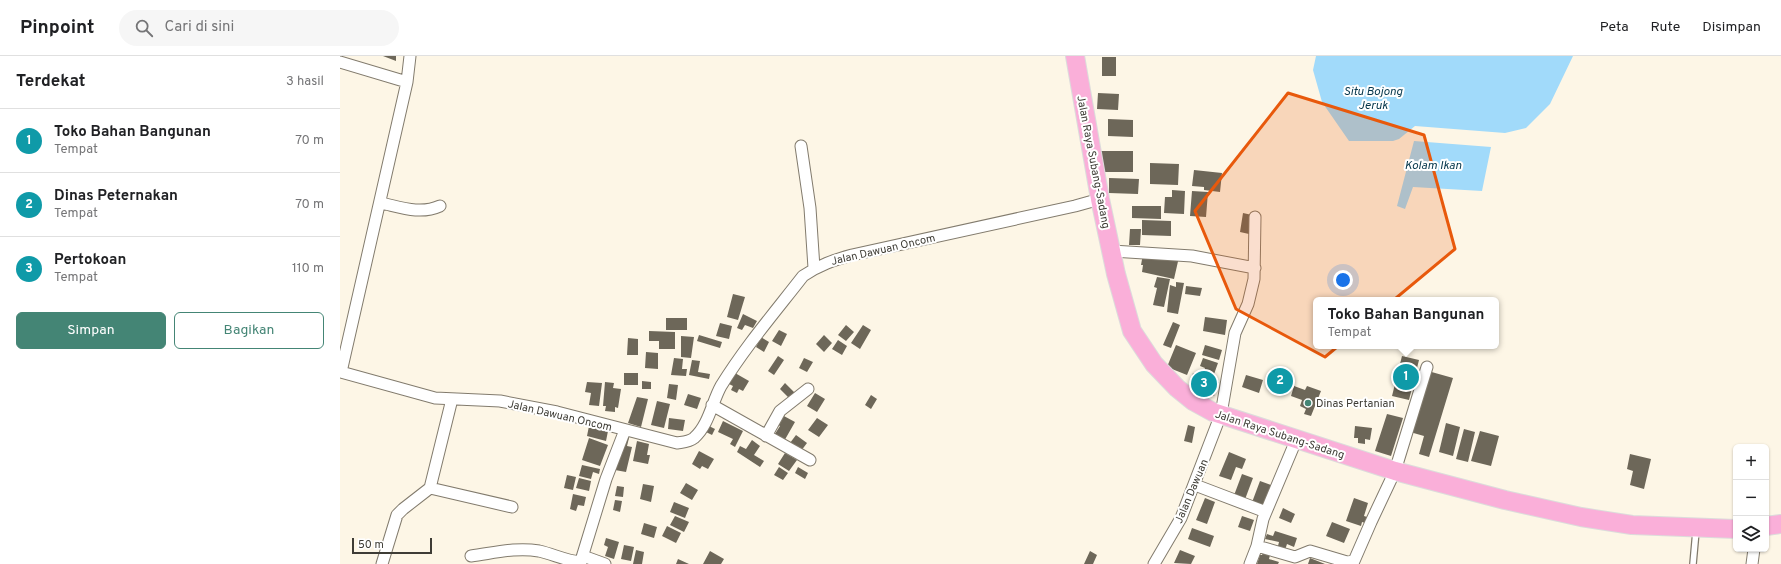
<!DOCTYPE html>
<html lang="id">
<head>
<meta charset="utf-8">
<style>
	:root { --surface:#fff; --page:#f6f6f6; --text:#202124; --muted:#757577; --line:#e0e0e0; --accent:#448575 }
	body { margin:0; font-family:Overpass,sans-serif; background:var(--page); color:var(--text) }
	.controls { position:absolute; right:12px; bottom:12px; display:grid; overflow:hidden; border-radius:6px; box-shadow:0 1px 3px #0004 }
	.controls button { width:36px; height:36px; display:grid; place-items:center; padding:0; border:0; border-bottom:1px solid var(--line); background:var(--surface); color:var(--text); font:20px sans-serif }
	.scale { position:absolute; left:12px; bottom:10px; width:80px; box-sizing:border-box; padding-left:4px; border:2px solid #3e3c35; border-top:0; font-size:11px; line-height:14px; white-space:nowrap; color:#3e3c35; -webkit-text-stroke:3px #fff; paint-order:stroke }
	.you { position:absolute; left:1003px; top:224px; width:14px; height:14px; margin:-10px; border:3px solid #fff; border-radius:50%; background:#1a73e8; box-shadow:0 0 0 6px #1a73e833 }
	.badge { display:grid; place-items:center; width:26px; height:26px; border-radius:50%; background:var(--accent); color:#fff; font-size:13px; font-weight:700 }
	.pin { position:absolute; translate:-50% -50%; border:2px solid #fff; box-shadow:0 1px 4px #0006 }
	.popup { position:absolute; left:973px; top:241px; width:186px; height:52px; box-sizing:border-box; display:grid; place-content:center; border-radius:6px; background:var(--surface); filter:drop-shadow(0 1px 3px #0005); font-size:13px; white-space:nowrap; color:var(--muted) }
	.popup b { font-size:15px; color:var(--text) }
	.popup::after { content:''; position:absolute; left:50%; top:100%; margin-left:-8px; border:8px solid transparent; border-top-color:var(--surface) }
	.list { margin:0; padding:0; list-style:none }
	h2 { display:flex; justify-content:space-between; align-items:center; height:52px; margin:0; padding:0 16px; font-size:17px }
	h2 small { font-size:13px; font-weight:400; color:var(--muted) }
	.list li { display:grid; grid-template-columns:26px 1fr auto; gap:12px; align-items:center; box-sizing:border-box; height:64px; padding:0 16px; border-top:1px solid var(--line) }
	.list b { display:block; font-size:15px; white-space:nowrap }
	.list p { margin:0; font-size:13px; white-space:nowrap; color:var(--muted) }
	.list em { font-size:13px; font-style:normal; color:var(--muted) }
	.actions { display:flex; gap:8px; padding:12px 16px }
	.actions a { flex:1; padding:9px 0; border:1px solid var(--accent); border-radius:6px; text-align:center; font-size:14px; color:var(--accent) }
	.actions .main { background:var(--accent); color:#fff }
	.icon { flex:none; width:22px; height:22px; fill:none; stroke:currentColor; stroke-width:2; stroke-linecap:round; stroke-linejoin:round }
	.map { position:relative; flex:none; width:1441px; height:508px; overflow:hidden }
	header { display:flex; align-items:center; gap:24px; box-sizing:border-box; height:56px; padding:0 20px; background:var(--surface); border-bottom:1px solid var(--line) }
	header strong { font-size:19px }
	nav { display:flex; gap:22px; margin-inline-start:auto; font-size:14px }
	.search { width:280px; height:36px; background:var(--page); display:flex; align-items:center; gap:10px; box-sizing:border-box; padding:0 14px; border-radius:22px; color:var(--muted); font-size:15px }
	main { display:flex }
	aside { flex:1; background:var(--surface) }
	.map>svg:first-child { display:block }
	.water { fill:#a1dafa }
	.building { fill:#6d6759 }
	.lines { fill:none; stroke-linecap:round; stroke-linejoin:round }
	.service-casing { stroke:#827b6d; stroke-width:8 }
	.minor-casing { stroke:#827b6d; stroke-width:13 }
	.primary-casing { stroke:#dcdcdb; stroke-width:20 }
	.service { stroke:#fff; stroke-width:5.5 }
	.minor { stroke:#fff; stroke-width:11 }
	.primary { stroke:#faafd9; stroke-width:18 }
	.marked { fill:#e8590c; fill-opacity:0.2; stroke:#e8590c; stroke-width:3; stroke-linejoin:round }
	.poi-dot { fill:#448575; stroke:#fff; stroke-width:1.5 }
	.labels { text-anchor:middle; stroke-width:4; stroke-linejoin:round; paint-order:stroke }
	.street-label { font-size:11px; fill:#3e3c35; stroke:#fff }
	.poi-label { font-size:11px; fill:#3e3c35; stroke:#fff; text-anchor:start }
	.water-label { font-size:12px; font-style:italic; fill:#06374c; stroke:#fff }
</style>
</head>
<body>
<header>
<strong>Pinpoint</strong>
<div class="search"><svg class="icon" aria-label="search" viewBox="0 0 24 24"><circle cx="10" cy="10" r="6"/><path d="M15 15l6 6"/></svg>Cari di sini</div>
<nav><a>Peta</a><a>Rute</a><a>Disimpan</a></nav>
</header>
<main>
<aside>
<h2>Terdekat<small>3 hasil</small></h2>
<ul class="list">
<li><span class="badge" style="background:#0f9aa8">1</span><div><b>Toko Bahan Bangunan</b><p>Tempat</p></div><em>70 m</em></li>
<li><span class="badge" style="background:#0f9aa8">2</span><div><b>Dinas Peternakan</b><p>Tempat</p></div><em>70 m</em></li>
<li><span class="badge" style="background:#0f9aa8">3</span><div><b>Pertokoan</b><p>Tempat</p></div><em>110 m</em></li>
</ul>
<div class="actions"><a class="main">Simpan</a><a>Bagikan</a></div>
</aside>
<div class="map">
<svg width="1441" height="508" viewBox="0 0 1441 508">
	<rect width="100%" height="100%" fill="#fdf6e6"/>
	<path class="water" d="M976,0H1233L1210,48L1186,72L1165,77L1075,70L1059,83L1053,85H1009L982,46L973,14Z
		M1074,85L1151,91L1142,135L1073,131L1065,153L1057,150Z"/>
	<path class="building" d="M43,0H56V5Z
		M762,1H776V20H762Z
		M758,37L779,38L778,54L757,53Z
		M768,63L793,64V81L768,80Z
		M761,95H793V116H760Z
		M810,107L839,108L838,129L810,128Z
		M854,114L882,117L880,136L864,134V131L852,130Z
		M769,122L799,123L798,138L769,137Z
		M832,134L845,135L844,158L824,157L825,141H832Z
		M852,135L868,136L866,161L850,160Z
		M792,150H821V163L792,162Z
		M903,157L912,159L909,178L900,176Z
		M802,164L831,165V180L802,179Z
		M790,173H801L800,189H789Z
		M803,198L839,201L834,223L802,216L803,209H801Z
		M817,221L830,223L824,251L813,249L817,232L814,231Z
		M836,226L844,227L838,258L827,256L830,229L836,231Z
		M846,230L862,232L860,240L845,238Z
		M393,238L405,241L398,264L387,261Z
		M403,258L417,265L413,272L405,269L402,274L397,272Z
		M865,261L887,264L885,279L863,275Z
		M326,262H347V274H326Z
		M833,266L840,269L831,292L823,289Z
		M380,267L392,270L389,283L376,280Z
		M506,269L514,276L506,285L498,279Z
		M523,269L531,274L520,293L511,287Z
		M439,274L447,278L441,290L432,285Z
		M309,275L335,276V293H319V285H309Z
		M359,279L382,286L380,292L357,285Z
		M484,279L492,287L484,296L476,288Z
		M341,280L354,281L351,302L341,301Z
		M421,281L429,286L424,296L416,291Z
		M288,282L298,283V299H287Z
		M498,284L507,290L502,299L492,293Z
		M836,289L856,297L847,319L827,311Z
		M865,289L882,294L879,304L862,299Z
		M306,296L318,297V313L305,312Z
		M438,300L444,304L434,319L428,315Z
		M1062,300L1079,304L1069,344L1052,340Z
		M334,302L343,303L342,313H347L346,320L331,319Z
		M464,302L473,306L467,316L459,312Z
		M863,302L878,307L873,321L863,318L865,312L860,310Z
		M352,304L360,305L358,316L370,318L369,323L349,319Z
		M931,314L954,322L949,336L926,328Z
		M1088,315L1113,322L1089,401L1079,398L1084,380L1070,376Z
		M284,317H298V329H284Z
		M395,317L409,325L403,335L399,333L397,337L391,334L393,330L389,328Z
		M853,317L879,326L874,340L849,331Z
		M906,319L923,324L919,337L902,331Z
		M302,325L311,326V333H302Z
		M247,326L262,327L259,350L249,349L251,337L245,336Z
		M265,326L274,327L273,332L281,333L278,352L275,351V356L265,355L266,350H263Z
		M445,327L455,337L450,343L440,333Z
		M329,328L338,329L336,344L327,342Z
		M954,330L965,334L967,330L981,335L971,360L964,358L966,353L960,350L962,344L951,340Z
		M475,337L485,343L477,356L467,350Z
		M348,338L361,342L357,353L344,349Z
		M531,339L537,343L531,353L525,349Z
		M297,341L308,343L301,371L288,367Z
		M317,345L330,348L324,372L311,369Z
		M1047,358L1063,362L1051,400L1035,395Z
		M442,359L455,366L443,387L433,381L440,370L437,368Z
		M329,362L345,364L343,375L328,373Z
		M477,362L488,369L479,381L468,374Z
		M383,365L403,375L395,391L390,388L393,383L378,376Z
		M1106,367L1120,371L1113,400L1099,396Z
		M367,369L375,373L372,379L364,375Z
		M848,369L855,371L852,387L844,385Z
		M249,370L268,375L266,385L247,380Z
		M1015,370L1032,372L1030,384L1025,383V388L1018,387V382H1014Z
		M1124,373L1135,376L1128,406L1116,403Z
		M1140,375L1159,380L1151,410L1131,405Z
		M456,379L467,387L461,395L450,387Z
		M283,381L289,382L287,390L292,391L286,416L275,414Z
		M249,382L268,389L260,410L242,404Z
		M412,384L420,390L414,399L424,405L420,411L397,396L400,390L406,393Z
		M297,385L309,388L307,399H310L308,408L293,405Z
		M359,395L374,403L368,413L362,410L360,413L352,408Z
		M889,396L906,403L902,413L896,411L891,424L879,420Z
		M445,397L457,404L449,415L438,408Z
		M1290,398L1311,403L1304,433L1290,429L1293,415L1287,413Z
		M242,409L260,413L259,418L253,416L251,423L239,420Z
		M439,411L448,417L443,424L434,419Z
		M458,411L468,417L465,423L455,417Z
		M902,418L913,422L904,446L893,442Z
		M227,419L236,421L233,434L224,432Z
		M239,422L251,425L249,435L236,432Z
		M920,425L931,429L922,453L911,449Z
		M346,427L358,434L352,444L340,437Z
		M303,428L314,430L311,446L300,443Z
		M277,430L284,431L283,441L275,440Z
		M233,438L246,441L244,450L238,449L236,455L230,453Z
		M865,442L875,446L867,468L856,464Z
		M1014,442L1028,447L1024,460L1027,461L1025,467L1022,466L1021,470L1006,465Z
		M275,444L282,445L280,456L273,454Z
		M334,446L349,452L345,462L330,456Z
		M943,452L955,458L951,467L939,462Z
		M335,460L349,466L344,476L330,469Z
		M902,460L914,464L910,475L898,471Z
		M992,466L1010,473L1004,487L986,480Z
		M304,467L317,471L314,482L301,478Z
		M327,470L341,477L336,487L322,480Z
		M852,472L874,480L870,491L848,483Z
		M935,475L957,482L954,491L947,488L944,497L937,494L939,486L925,483L927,478L933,480Z
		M266,482L279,486L274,503L265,500L268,491L264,489Z
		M284,489L294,491L291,505L281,503Z
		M296,494L304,496L302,508H293Z
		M840,494L855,500L851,508L834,507Z
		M370,495L384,503L381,508H363Z
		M750,495L757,499L753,508H744Z
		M923,497L930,499L929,503L939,506L938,508H917L920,499H922Z
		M970,502L985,508H968Z
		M338,503L349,508H336Z"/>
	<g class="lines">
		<defs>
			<path id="service" d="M1353,508L1356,475"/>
			<path id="minor" d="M0,6L67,26L1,316L95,342L160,345L217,356L337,387C343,386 349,386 354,382C369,369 372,346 381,330C405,291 435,256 463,220C479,209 494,204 512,199L735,150L760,143
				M67,26L70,0
				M461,90L470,152L474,212
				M41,147C60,151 80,159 100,150
				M772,195L852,200L915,212
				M372,349L470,404
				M426,380L440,355L468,333
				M855,429L926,456
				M90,432L172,451
				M917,490L955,501L970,495L1007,506L1014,505L1031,466L1055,415L1087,311
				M131,500C154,497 176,491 199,495C213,498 226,505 241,506
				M243,500L265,508
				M42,508L57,459L63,453L90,432L112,343
				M240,508L266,423L285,374
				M814,508L841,462L881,358L895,277L908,248L914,223L915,161
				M910,508L917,490L923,463L957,382
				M1412,508L1414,493"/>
			<path id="primary" d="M735,0L760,143L776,218L792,275L814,308L837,332L853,345L873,356L1055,415L1165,444L1241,461L1292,469L1396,473
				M1426,470L1441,468"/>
		</defs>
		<use href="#service" class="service-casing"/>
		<use href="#minor" class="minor-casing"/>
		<use href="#primary" class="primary-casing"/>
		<use href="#service" class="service"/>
		<use href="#minor" class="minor"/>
		<use href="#primary" class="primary"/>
	</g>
	<path class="marked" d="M948,37L1084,79L1115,193L985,301L896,253L855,155Z"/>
	<circle class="poi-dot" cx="968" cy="347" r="4"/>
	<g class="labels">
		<g class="street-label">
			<text transform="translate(754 106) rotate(79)" y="4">Jalan Raya Subang-Sadang</text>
			<text transform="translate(543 193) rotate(-13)" y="4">Jalan Dawuan Oncom</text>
			<text transform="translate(220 359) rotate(13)" y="4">Jalan Dawuan Oncom</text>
			<text transform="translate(940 378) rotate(18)" y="4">Jalan Raya Subang-Sadang</text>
			<text transform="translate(851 435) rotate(-67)" y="4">Jalan Dawuan</text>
		</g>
		<g class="poi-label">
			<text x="976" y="351">Dinas Pertanian</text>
		</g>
		<g class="water-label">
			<text x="1033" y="39">Situ Bojong<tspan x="1033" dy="14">Jeruk</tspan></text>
			<text x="1093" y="113">Kolam Ikan</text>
		</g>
	</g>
</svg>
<div class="controls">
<button>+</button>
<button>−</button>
<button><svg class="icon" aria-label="layers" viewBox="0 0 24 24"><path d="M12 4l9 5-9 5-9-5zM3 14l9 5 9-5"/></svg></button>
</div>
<div class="scale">50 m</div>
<div class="you"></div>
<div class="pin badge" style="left:1066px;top:321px;background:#0f9aa8">1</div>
<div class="popup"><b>Toko Bahan Bangunan</b>Tempat</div>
<div class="pin badge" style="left:940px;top:325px;background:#0f9aa8">2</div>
<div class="pin badge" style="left:864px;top:328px;background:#0f9aa8">3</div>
</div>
</main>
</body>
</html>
